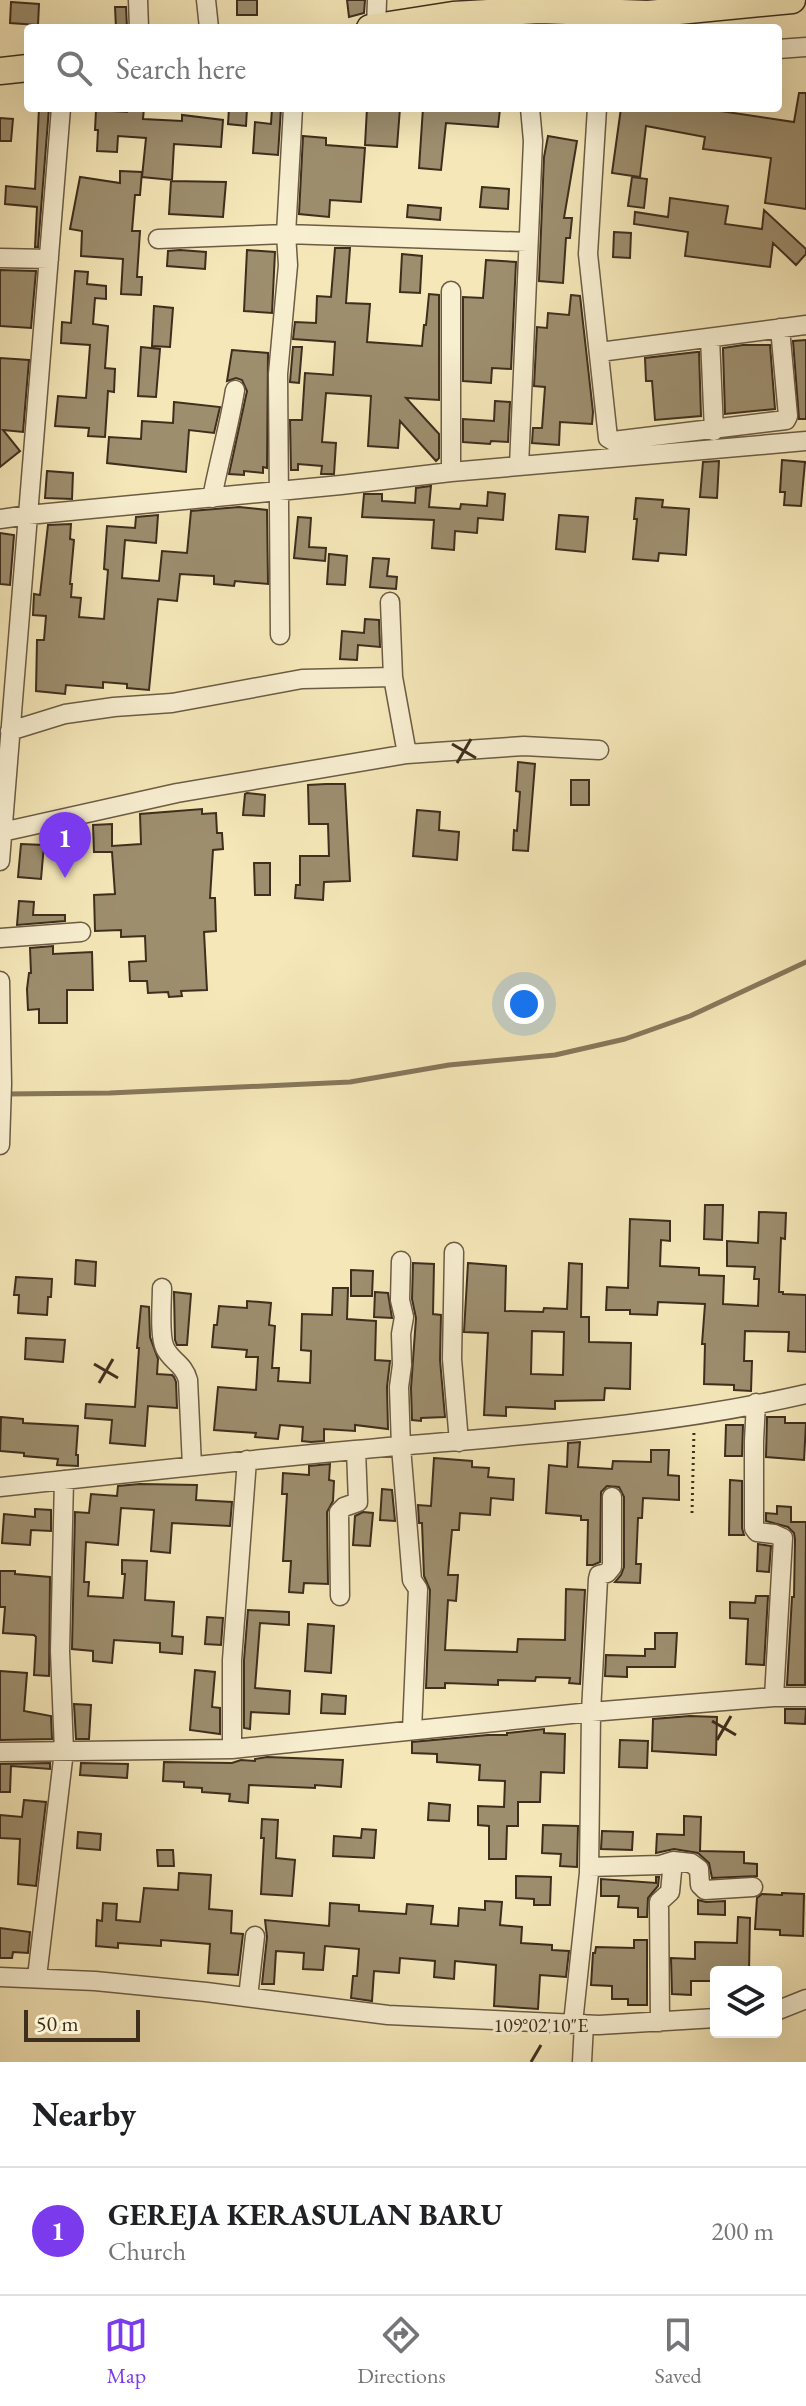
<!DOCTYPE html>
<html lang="en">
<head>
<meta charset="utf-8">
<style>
	:root { --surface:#fff; --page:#f6f6f6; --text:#202124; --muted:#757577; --line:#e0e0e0; --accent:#7c3aed }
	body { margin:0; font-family:"EB Garamond",serif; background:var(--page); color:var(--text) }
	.controls { position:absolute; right:24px; bottom:24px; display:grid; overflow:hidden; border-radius:8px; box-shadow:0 8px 32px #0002 }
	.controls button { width:72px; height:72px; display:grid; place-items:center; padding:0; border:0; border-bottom:2px solid var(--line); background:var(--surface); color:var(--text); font:40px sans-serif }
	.scale { position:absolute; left:24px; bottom:20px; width:116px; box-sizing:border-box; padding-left:8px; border:4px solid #3e2e1e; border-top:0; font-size:22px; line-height:28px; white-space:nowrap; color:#3e2e1e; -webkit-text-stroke:6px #f8efd1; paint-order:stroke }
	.you { position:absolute; left:524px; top:1004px; width:28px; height:28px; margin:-20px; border:6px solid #fff; border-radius:50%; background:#1a73e8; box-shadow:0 0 0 12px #1a73e833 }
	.badge { display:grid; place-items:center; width:52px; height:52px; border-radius:50%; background:var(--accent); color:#fff; font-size:26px; font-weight:700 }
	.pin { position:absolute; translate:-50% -66px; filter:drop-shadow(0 2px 4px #0008) }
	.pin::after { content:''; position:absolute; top:42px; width:28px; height:24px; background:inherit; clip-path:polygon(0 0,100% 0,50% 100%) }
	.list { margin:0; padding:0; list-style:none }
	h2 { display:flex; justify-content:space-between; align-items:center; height:104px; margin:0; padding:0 32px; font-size:34px }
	h2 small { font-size:26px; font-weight:400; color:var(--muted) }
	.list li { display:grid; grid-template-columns:52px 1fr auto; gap:24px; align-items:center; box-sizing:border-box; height:128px; padding:0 32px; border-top:2px solid var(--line) }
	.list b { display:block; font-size:30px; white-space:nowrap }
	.list p { margin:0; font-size:26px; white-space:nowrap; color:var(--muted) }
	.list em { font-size:26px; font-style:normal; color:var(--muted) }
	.icon { flex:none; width:44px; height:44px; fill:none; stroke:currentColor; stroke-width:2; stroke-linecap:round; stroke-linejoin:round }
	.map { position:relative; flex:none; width:806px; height:2062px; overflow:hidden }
	.search { position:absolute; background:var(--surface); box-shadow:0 8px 32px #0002; left:24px; right:24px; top:24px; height:88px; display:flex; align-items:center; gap:20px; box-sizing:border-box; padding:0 28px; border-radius:8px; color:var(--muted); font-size:30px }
	.sheet { height:232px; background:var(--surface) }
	nav { display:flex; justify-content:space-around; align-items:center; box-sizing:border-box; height:112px; border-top:2px solid var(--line); background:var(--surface); font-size:22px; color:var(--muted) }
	nav a { display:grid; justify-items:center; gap:4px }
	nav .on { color:var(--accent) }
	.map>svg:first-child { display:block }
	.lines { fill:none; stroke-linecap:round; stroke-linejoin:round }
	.stream { stroke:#87775b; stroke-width:5 }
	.building { fill:#9d8e6e; stroke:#3e2e1e; stroke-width:2; fill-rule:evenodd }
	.minor-casing { stroke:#6c5c44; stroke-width:21 }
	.highway-casing { stroke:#3e2e1e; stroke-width:29 }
	.path { stroke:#3e2e1e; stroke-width:3; stroke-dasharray:2 4; stroke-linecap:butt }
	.minor { stroke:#f8efd1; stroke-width:18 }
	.highway { stroke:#f5e7b8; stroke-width:26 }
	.ticks { fill:none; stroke:#3e2e1e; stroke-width:3 }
	.ticks-label { font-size:20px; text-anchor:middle; fill:#3e2e1e; stroke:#f8efd1; stroke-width:6; stroke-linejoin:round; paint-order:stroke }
</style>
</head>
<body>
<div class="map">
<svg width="806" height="2062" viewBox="0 0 806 2062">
	<rect width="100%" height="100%" fill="#f5e7b8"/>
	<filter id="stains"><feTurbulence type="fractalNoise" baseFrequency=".0025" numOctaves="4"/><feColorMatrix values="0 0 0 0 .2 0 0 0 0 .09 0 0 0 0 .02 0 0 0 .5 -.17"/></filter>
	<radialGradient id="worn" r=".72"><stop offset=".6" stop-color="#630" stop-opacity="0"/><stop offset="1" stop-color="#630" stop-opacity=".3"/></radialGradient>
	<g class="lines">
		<path class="stream" d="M5,1094L110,1093L350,1082L449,1065L555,1055L625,1039L690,1016L806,962"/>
	</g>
	<path class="building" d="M237,0H257V15H237Z
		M347,0H365L364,13L349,17Z
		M11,2L39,4L38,25L10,23Z
		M115,7H126L127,28H116Z
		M799,93H806V209L765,203L771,158L703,149L705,137L646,126L640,177L612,173L621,108H700L794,122Z
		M39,108H49L38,247H35L37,207L5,204L6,186L35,189Z
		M128,108H144L143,119L182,121V115L223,120L221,147L174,144L172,180L142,177L146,138L118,136L117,152L97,151L98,130H95L96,110L127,112Z
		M229,108H247L246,126L228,124Z
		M272,108H281L278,155L253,153L255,122L271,124Z
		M367,108H400L397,147L365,145Z
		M423,108L500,109L498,127L446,123L441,170L419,168Z
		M0,118L13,119L11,141H0Z
		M303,136L326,138V145L365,148L361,202L330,200L329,217L299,214Z
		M548,136L577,141L564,218H572L570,238H566L563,283L539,281L544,157Z
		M120,171L142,172L140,195H135L132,231H140L137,277H142L141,295L121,294L123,259L81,256L82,231L70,229L80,177L120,183Z
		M632,177L647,179L644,208L628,206Z
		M171,181L226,182L223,217L169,214Z
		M482,187L509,189L508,209L480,207Z
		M670,198L728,206L725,224L762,229L764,210L806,249V254L796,265L773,243L770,267L685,256L688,232L634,224L635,212L668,217Z
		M408,205L441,208L440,220L407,217Z
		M614,232L631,233L630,258L613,257Z
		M335,248H350L346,303L370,304L367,342L422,346L424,325H426L429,294L439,295V400L406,398L439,434V458L436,461L400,421L398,448L368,446L371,396L326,393L322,442L336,443L334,474H321L322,466L298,464V470H291L290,420H302L305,373L333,375L335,342L293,339L295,322L316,323L317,296L331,297Z
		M180,250L206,252L205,269L167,266L168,251Z
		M247,250L275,252L272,313L244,311Z
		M402,254L422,256L420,293L400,292Z
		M486,260L516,262L511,369L492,368L491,383L463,381V297L483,298Z
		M0,270L36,271L31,328L0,326Z
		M75,271L88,272L87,284L106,286V299L95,298L93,324L108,326L105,368L115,369L114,392L108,391L105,437L88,436L89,428L55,426L58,396L86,398L90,345L61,343L62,322L71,323Z
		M571,295L580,296L593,412L592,424L560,422L559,445L532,443L533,428H542L545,387L534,386L537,327L547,328L548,313L569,315Z
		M154,306L173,308L170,347L152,346Z
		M806,340V419H799L793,341Z
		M743,345H770L775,409L725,414L723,350V348Z
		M141,347L160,349L156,397L138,396Z
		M293,347H302L299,383L290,382Z
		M232,350L268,353L267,468L263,467V473L244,471V475L229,474L247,391L242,380L236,378L227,381Z
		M697,352H699L701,416L655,420L652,381H646L645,358Z
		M0,358L29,360L23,432L3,430L20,451L0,467Z
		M495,401L510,402L508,442L491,441L490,444L463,442V419L494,421Z
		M174,402L220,407L214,433L189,430L186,472L107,463L109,437L141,439L142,421L173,423Z
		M782,460L805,462L801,506L784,505L785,492H780Z
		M719,461L717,498L700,497L703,462Z
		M47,471L73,473L72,499L45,498Z
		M431,486L429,507L460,509L461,504L487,506L488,492L505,494L503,520L478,518L477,533L455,531L454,550L432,548L434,520L362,517L364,494H382V501L415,503L416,488Z
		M636,498L663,500L662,507L689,509L686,555L659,553L658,561L633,559L637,519H634Z
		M239,507L267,510L268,584L235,581L234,586L214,584V576L180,574L177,601L158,599L149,690L127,688V684L103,682V688L66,685L65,694L36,691L37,640H44L46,616L33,615L34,594L40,595L48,525L71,524L70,539L74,540L70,584H72L71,597L81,598L79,617L104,619L108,570L104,569L107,526L135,528L136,517L158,515L156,543L125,540L122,578L159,581L162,551L187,553L191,511Z
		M559,515L588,517L585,552L556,549Z
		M298,517L311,518L309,547L326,548L325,561L294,558Z
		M0,533L14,535L10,585L0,584Z
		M329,554L347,556L345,585L327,584Z
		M373,558L389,559L387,576L397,577L396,589L370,587Z
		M365,619L379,620L380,647L358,645L357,660L340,659L342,631L364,633Z
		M518,762L535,764L528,851L513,850L514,830L517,831L520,792L516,791Z
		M571,780H589V805H571Z
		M326,784H345L350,881L324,882L323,900L295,898L296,885H300V856H329L328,824H309L308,785Z
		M247,793L265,795L264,816L243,815L245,794Z
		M202,809V814L216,813L217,833H222L223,849L213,850L210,898H215L216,931L204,932L207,990L181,991L182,996L169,997L168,992L148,993L147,981H130L129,962L146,961L145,936L121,937V930L95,931L94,895L115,894L112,852H94L93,825L112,824V846L141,844L140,814Z
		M417,810L440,812L439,830L459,832L457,860L413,856Z
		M21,844L44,845L41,879L18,877Z
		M254,863H270V895H255Z
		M19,901L34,902L33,915H65V921L17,925Z
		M53,946V954L92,952L93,990H67V1023H39V1009L28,1010L27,989L29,973H31L30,948Z
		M705,1205H723L722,1240L704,1239Z
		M759,1212L786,1213L785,1239L781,1238L779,1292H783V1294L806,1295V1352L788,1351L789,1332L745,1331L744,1361H752L751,1391L734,1390V1385L704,1384L705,1344H702L705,1304L658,1302L657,1315L630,1314V1310H606L607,1287L628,1288L630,1219L670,1221V1241L661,1240L660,1266L699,1268V1275L724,1276L723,1304L758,1306L759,1279H754L755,1267L727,1266V1241L758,1243Z
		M76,1260L96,1262L95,1286L75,1284Z
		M413,1263L434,1264L433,1314L441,1315L440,1360L445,1417L421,1418V1421L412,1420L411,1388L416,1318L412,1299Z
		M468,1263L506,1266L505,1311L543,1312L544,1308L567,1309L569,1263L582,1264L581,1317H589V1342L631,1343L630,1389L605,1388L604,1400L555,1401V1409L506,1407V1416L484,1415L488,1333L464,1332ZM532,1331L564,1332L563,1375L531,1374Z
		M351,1270L373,1271L372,1296H351Z
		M16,1277L52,1279L51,1297H48L47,1315L18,1313L19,1295H14Z
		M333,1288H348L347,1319L376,1321L375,1360L390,1361L387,1387L388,1429L355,1425V1431L324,1429V1441L311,1442L302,1441L303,1427L280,1425L278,1439L255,1437L256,1433L214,1430L218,1387L256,1390L258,1357H246L247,1350L212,1347L214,1325H217L219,1306L247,1308V1301L271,1303L269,1325L275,1326L272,1368H279L278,1381L310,1383L311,1351L301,1350L302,1314L332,1315Z
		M174,1292L191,1294L187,1345H177L175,1340Z
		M375,1292L388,1293L392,1318L374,1317Z
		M141,1306L149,1307L150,1337L158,1359L157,1374L172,1375L174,1377L176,1382L177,1408L148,1406L145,1446L110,1443L112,1420L85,1418L86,1404L135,1407L139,1348H137Z
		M26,1338L65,1340L63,1362L25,1359Z
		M1,1417L23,1419V1423L78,1426L76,1455H78V1466L57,1465L58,1459L24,1456V1453L0,1451Z
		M767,1417H785V1423H806L804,1460L766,1457Z
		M726,1425H743L742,1456H725Z
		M580,1442L578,1467L612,1469L613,1461L651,1462V1450H669L668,1475L679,1476V1500L643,1498L642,1518H638L636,1564H641L640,1583L615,1582L621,1575L624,1567V1497L619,1487L607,1486L601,1492L600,1562L593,1565H587L588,1520H581V1516L546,1513L549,1465L567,1467L568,1443Z
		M434,1458L472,1461V1467L489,1468L488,1477L514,1479L513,1500L491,1498L490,1515L460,1513L459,1530H452L448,1575H458L456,1601L448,1600L445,1650L517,1652L518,1639L565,1640L566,1589L585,1590L580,1684L569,1683L570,1678L536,1677L535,1681L498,1680V1685L445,1683V1688H426L430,1590L424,1576L422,1523H419L418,1505L431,1506Z
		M330,1464L329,1480L334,1481L333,1501L327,1512L328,1584L304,1583L303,1593L289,1592L291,1561H283L287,1494H282L283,1473L309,1475V1466Z
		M730,1480L742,1481V1528L744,1535H729Z
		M140,1484L197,1485L196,1500L232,1502L230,1526L172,1523L170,1553L151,1551L154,1510L121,1508L118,1545L86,1542L84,1582H89L88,1596L123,1598L125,1574H122V1560L147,1561L145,1600L174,1602L172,1636L183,1637L182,1654L160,1652V1643L114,1640L112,1663L93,1661V1651L72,1649L75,1512L89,1513L91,1494L117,1496L118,1486Z
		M382,1489L392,1490L395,1521L380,1520Z
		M777,1506L791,1507V1522H806L805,1685H787L792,1597H794L795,1539L794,1533L788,1527L766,1521V1513L777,1514Z
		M35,1509L51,1510V1531L31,1530L30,1545L2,1543L4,1514L35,1517Z
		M363,1512L373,1513L370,1546L353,1545L355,1516Z
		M758,1544L771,1546L769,1572L757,1571Z
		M0,1571H15V1574L50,1577L49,1676L34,1675L36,1637L34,1635L3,1633L5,1607H0Z
		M756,1596H768L764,1665L746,1664L748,1619L730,1618V1602L755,1603Z
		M248,1610L289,1612V1625L260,1623L255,1688L290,1691L289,1714L251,1712L250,1729L244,1728V1660Z
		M207,1617L223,1618L221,1645L205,1644Z
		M308,1624L334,1626L331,1673L305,1671Z
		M655,1633H677L675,1667H627V1677L605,1676L606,1655L645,1656V1649H655Z
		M195,1670L215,1672L212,1707L220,1708V1734L190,1730Z
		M0,1671L27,1673L24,1711L51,1716L52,1739L0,1740Z
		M322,1694L346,1696L345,1714L321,1713Z
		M74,1704L91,1705L89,1739H76Z
		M785,1709H806L805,1724L785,1723Z
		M690,1716L717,1717L716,1755L652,1751L653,1719Z
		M544,1729V1733L565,1734L564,1773L541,1772L540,1802H518V1826H507L506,1859H489V1826L478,1825V1806L504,1807L505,1781L479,1780L480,1765L437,1762V1754L412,1753V1742L488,1735H507V1733Z
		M620,1740L648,1741L647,1768L619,1767Z
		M267,1757L343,1760L341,1787L315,1785V1788L249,1785L248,1803L229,1801L230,1794L202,1792V1788L184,1787V1782L163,1781L164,1762L232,1763L241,1760L255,1761V1759Z
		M50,1763V1769L11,1766L10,1792H0V1764Z
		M81,1763L128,1764L127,1778L80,1775Z
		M24,1800L46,1802L36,1886L18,1884L20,1839L0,1838V1815L22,1817Z
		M429,1803L450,1805L449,1821L428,1820Z
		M684,1816L701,1817L700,1851L744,1852V1863L757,1864V1876L712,1878L709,1863L698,1853L674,1849L656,1853L657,1834L684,1835Z
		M262,1819L278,1820L276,1858L295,1860L292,1896L261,1894L264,1838H261Z
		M543,1825L578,1826L577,1867L560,1866L561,1854L542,1853Z
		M362,1829L376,1830L374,1858L333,1856L334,1836L361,1838Z
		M602,1831L633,1832L632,1850L601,1849Z
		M78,1832L101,1834L100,1850L77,1848Z
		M157,1850H173L174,1866H158Z
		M179,1873L211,1875L209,1909L232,1911L231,1933L243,1934L238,1975L208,1973L210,1944L161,1940V1946L118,1943V1948L96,1946L97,1920L102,1921L103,1903L117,1904L116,1920L140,1922L144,1888L178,1890Z
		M516,1876L551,1877L550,1905H534V1899L516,1898Z
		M656,1877H659L658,1886L648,1898L647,1917H638V1908L618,1907L619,1896H601V1879L656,1883Z
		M782,1893L804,1894L803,1936L780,1935V1930L755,1929L757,1898L762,1894L782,1895Z
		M698,1900L706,1902L725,1901V1915L698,1914Z
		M485,1901L502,1902L500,1925L522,1927L521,1943L552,1945V1950L569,1951L566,1977L540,1975L538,2009L494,2006L496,1965L455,1961L454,1979L434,1977L435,1961L400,1958L399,1973L374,1971L372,2001L351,1998L353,1976H357L359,1949L325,1946L323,1970L303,1969L304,1953L276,1951L274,1984H262L267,1937L265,1920L329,1926L330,1903L359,1905V1911L406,1914L407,1904L433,1906L431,1924L458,1926L459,1908L485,1910Z
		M738,1917L750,1918L749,1972H716L715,1981H691V1995L672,1994L671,1958L695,1959V1942L737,1943Z
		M0,1928L30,1932L28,1953L13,1952L12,1958H0Z
		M634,1940H647V2005H628V1999H612V1986L591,1985L593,1953H595L596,1947L634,1948Z"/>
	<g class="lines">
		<defs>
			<path id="minor" d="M138,0L139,28
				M206,0L209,28
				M376,27L377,0
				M778,49L806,47
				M597,108L588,254L608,438L613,441L786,420L788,416L780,328
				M158,239L286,234L527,242
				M0,258L49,259
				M451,291V472
				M710,338L714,431
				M600,352L806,325
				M519,466L533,141L530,108
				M212,498C219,461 229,427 235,390
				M0,519L28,515L61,108
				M390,602L393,677L407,754
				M280,635L278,374L288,265L286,234L293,108
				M10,731L65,714L114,707L172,703L302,679L393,677
				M2,832L177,793L407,754L524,746L599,750
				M0,861L28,515L341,485L451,472L806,441
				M0,938L81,932
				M0,981L2,1084L0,1145
				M454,1252L452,1359L459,1442
				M401,1261L400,1300L404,1317L401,1334L402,1365L399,1387L401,1447L412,1580L418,1589L412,1730
				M162,1288C162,1303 159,1336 165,1348C171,1361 184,1364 188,1380L192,1466
				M756,1403L754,1441V1528L757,1532L774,1534L783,1538L774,1697
				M0,1487C118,1474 237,1461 355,1450C505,1436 658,1428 806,1394
				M340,1596L339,1512L344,1507L358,1502L356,1450
				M232,1749V1660L247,1460
				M0,1752L232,1749L591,1712L774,1697H806
				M589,1867L660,1865L673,1861L691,1863L699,1869L700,1885L705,1890L753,1887
				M0,1977L95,1981L206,1992L388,2015L599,2025L716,2018
				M37,1977L64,1751L60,1651L64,1480
				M248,1997L255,1936
				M776,2011L806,1999
				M660,2022L659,1902L670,1892L673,1861
				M573,2023L589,1873L591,1712L598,1579L599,1575L607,1573L612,1567V1497
				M582,2062L584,2024"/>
			<path id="highway" d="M370,28L453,15L540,10L648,14L792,0
				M0,71L28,68"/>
		</defs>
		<use href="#minor" class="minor-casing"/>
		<use href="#highway" class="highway-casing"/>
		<path class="path" d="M692,1513L694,1430"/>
		<use href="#minor" class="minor"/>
		<use href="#highway" class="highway"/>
	</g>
	<path class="ticks" d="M452,744L476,758M457,763L471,739M94,1364L118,1378M99,1383L113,1359M712,1721L736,1735M717,1740L731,1716M531,2062L541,2045"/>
	<g class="ticks-label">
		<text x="541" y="2032">109°02'10"E</text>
	</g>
	<rect width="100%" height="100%" filter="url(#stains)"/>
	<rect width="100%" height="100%" fill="url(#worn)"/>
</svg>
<div class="controls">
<button><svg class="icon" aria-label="layers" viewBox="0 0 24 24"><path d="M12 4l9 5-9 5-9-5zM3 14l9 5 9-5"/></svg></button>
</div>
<div class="scale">50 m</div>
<div class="you"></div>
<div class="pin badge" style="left:65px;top:878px">1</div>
<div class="search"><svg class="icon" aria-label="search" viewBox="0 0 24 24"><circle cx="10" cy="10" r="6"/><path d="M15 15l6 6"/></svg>Search here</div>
</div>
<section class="sheet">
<h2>Nearby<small></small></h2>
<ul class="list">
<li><span class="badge">1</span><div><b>GEREJA KERASULAN BARU</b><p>Church</p></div><em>200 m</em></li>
</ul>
</section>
<nav>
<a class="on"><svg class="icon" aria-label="map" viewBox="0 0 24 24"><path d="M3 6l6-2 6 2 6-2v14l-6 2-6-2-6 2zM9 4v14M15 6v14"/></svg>Map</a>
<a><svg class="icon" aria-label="directions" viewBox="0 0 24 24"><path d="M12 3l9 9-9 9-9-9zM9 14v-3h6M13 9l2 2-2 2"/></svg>Directions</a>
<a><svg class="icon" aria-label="saved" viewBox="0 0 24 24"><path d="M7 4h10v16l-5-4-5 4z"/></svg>Saved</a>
</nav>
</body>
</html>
